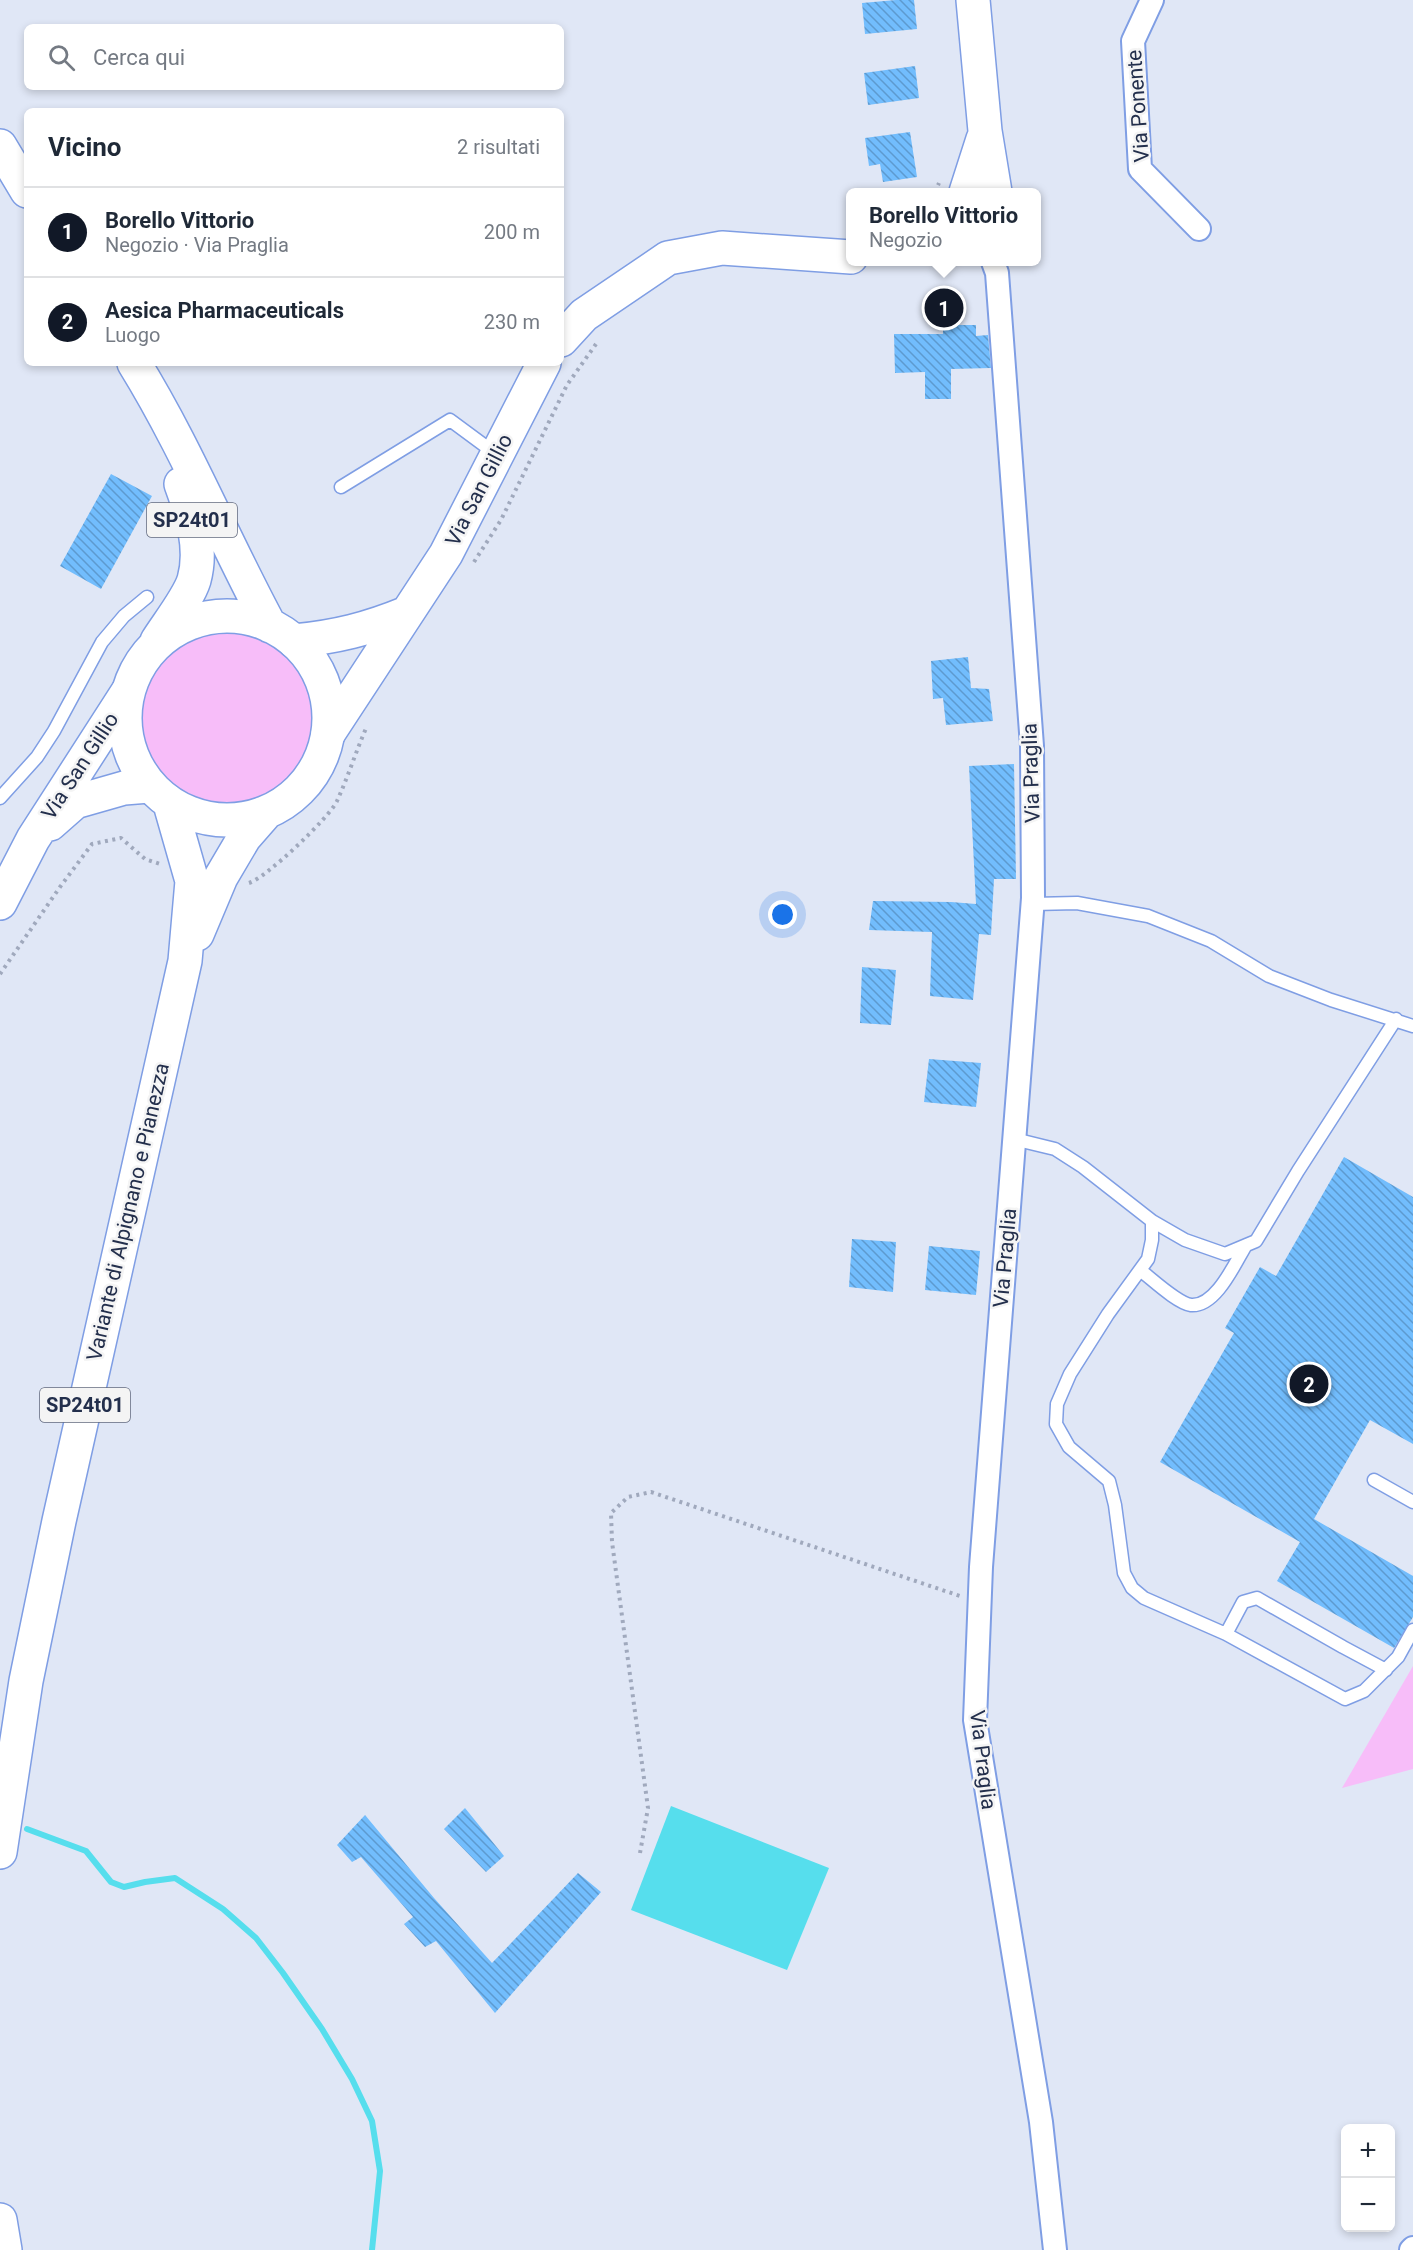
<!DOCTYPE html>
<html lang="it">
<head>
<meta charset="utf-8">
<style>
	:root { --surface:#fff; --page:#f6f6f7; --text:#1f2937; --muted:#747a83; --line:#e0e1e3; --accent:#111827 }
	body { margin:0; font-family:Roboto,sans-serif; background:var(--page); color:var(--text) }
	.controls { position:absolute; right:18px; bottom:18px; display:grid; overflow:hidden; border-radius:9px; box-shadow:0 3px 9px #0003 }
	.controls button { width:54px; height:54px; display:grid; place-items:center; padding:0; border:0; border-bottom:2px solid var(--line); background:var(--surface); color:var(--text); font:30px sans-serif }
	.you { position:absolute; left:783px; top:915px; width:21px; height:21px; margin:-15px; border:4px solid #fff; border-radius:50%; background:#1a73e8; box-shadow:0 0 0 9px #1a73e833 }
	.badge { display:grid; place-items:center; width:39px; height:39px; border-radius:50%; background:var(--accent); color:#fff; font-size:20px; font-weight:700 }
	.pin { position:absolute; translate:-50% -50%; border:3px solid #fff; box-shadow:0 2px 6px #0006 }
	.popup { position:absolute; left:846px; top:188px; width:195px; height:78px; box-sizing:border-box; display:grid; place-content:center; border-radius:9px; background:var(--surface); filter:drop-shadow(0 2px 4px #0005); font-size:20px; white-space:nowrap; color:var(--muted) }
	.popup b { font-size:22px; color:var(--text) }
	.popup::after { content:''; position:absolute; left:50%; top:100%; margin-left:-12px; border:12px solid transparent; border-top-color:var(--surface) }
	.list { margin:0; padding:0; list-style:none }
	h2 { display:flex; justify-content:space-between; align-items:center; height:78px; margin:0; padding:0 24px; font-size:26px }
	h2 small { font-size:20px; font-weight:400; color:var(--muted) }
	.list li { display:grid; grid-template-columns:39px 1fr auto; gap:18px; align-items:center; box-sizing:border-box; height:90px; padding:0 24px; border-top:2px solid var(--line) }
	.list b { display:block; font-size:22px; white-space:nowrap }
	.list p { margin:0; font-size:20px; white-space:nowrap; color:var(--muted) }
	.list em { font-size:20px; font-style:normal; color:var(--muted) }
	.icon { flex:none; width:33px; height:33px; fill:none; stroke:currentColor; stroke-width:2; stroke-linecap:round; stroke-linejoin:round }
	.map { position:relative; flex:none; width:1413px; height:2250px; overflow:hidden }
	.search { position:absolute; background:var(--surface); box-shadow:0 3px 9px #0003; left:24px; top:24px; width:540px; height:66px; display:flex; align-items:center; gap:15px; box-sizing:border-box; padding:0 21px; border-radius:9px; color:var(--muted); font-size:22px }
	.panel { position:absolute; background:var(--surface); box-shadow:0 3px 9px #0003; left:24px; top:108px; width:540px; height:258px; border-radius:9px }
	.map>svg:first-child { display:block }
	.green { fill:#f7bdf9 }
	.water { fill:#56deed }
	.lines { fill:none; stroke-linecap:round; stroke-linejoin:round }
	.stream { stroke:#56deed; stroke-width:6 }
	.building { fill:url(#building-back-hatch) }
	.lane-casing { stroke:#7f9ee4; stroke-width:15 }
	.street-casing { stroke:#7f9ee4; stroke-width:26 }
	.secondary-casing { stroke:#7f9ee4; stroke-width:36 }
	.primary-casing { stroke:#7f9ee4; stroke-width:36 }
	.path { stroke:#a0a9bd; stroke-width:4; stroke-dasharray:3 4.5; stroke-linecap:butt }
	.lane { stroke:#fff; stroke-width:12 }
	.street { stroke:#fff; stroke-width:22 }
	.secondary { stroke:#fff; stroke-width:33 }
	.primary { stroke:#fff; stroke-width:33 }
	.labels { text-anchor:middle; stroke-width:5; stroke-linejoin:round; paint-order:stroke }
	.shield { fill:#f4f4f4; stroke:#626a7e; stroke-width:1.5 }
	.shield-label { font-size:20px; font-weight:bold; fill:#232f4c }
	.street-label { font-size:21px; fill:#232f4c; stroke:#f4f4f4 }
</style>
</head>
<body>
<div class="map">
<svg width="1413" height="2250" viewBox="0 0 1413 2250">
	<defs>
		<pattern id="building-back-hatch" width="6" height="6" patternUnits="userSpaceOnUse" patternTransform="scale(1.5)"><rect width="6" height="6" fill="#72bdfd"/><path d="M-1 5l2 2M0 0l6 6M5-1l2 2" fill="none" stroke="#5d9acf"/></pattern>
	</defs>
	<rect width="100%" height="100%" fill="#e0e7f6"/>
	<path class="green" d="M133 719a91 91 0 1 1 182 0a91 91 0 1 1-182 0Z
		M1413,1666V1769L1342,1788Z"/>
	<path class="water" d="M671,1806L829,1868L787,1970L631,1910Z"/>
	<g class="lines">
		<path class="stream" d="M27,1829L86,1851L111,1882L124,1887L145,1882L175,1878L223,1909L256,1938L283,1973L322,2029L352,2079L372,2121L380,2171L372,2250"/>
	</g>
	<path class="building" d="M896,0H914L917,29L865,34L862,3Z
		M915,66L919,98L868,105L864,73Z
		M910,132L917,177L883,182L880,164L869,166L865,138Z
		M943,325H976V336L988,335L991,368L951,369V399H925V372L895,373L894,334H943Z
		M111,474L152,496L101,589L60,566Z
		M968,657L971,688L989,689L993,721L946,725L943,698L933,699L931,661Z
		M1014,764L1016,879H994L991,935L979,934L973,1000L930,996L932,932L869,930L873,901L951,902L976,904L969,766Z
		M862,967L896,970L891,1025L860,1023Z
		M929,1059L981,1063L976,1107L924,1102Z
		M1344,1157L1413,1197V1444L1370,1420L1314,1519L1413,1576V1617L1394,1648L1277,1581L1300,1542L1160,1462L1234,1333L1225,1328L1260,1267L1276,1276Z
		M852,1239L896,1242L893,1292L849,1287Z
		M929,1246L980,1251L976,1295L925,1290Z
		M465,1808L504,1856L486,1872L444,1829Z
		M365,1815L434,1898L492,1963L578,1873L601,1892L495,2013L436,1941L425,1947L404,1924L413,1917L361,1857L352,1862L337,1845Z"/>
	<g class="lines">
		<defs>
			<path id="lane" d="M341,487L450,420L496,454
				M0,798L37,757L54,731L102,642L124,616L147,597
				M1033,904L1077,903L1148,916L1211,941L1269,976L1331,1000L1413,1026
				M1014,1139L1055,1149L1083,1167L1152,1221V1240L1148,1259L1108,1314L1070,1374L1057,1404L1056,1424L1069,1447L1109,1481L1115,1505L1124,1573L1132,1588L1144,1598L1226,1634L1345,1699L1364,1691L1398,1657L1413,1630
				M1152,1221L1185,1240L1225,1254L1256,1241L1298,1171L1396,1019
				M1140,1270C1152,1279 1177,1303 1191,1305C1216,1307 1235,1263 1246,1245
				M1374,1480L1413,1502
				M1226,1634L1243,1602L1257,1598L1343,1647L1386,1670"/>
			<path id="street" d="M1152,0L1133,41L1140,169L1199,229
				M993,262L997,273L1032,746L1033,898L981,1567L975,1720L1041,2122L1055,2250
				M1411,2250L1413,2248"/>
			<path id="secondary" d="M973,0L985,131L995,192
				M966,192L983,139
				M561,340L584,315L668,258L722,248L851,257
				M294,641C336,637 368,629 407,613
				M328,734L446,554L544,363
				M50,824L75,802L124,788L149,786
				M0,903L33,839L127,693"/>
			<path id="primary" d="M0,146L27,191
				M134,363C186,447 223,539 270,626
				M125 718a102 102 0 1 1 204 0a102 102 0 1 1-204 0Z
				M157,641C167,625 189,597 194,580C203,548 192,514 181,484
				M197,934L221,877L244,838L265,814
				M0,1852L26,1681L59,1521L185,961L192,881L170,804
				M0,2220L5,2250"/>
		</defs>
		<use href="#lane" class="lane-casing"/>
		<use href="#street" class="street-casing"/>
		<use href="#secondary" class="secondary-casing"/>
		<use href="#primary" class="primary-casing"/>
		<path class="path" d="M935,192L939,183
			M929,263L952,264L954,262
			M474,562L501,520L567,385L596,344
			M249,883C267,877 329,818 337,801C348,777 356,751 367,726
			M0,974L60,887L92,844L121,838L145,859L160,864
			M640,1853L648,1808L612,1542L611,1513L628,1497L651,1492L960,1596"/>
		<use href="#lane" class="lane"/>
		<use href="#street" class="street"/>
		<use href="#secondary" class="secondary"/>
		<use href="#primary" class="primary"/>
	</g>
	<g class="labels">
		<g class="shield">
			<rect x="147" y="503" width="90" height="34" rx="4.5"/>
			<rect x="40" y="1388" width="90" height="34" rx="4.5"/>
		</g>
		<g class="shield-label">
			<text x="192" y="527">SP24t01</text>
			<text x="85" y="1412">SP24t01</text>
		</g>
		<g class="street-label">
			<text transform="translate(1138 106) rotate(-94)" y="7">Via Ponente</text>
			<text transform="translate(479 490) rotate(-63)" y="7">Via San Gillio</text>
			<text transform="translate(80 766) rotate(-57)" y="7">Via San Gillio</text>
			<text transform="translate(1031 773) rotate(-92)" y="7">Via Praglia</text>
			<text transform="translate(128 1212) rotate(-77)" y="7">Variante di Alpignano e Pianezza</text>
			<text transform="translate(1005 1258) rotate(-85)" y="7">Via Praglia</text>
			<text transform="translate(983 1760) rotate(83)" y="7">Via Praglia</text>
		</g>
	</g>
</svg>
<div class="controls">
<button>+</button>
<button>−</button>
</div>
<div class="you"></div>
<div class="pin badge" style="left:944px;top:308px">1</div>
<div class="popup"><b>Borello Vittorio</b>Negozio</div>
<div class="pin badge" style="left:1309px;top:1384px">2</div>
<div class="search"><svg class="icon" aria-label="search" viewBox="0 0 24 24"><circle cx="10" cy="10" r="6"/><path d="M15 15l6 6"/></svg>Cerca qui</div>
<section class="panel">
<h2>Vicino<small>2 risultati</small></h2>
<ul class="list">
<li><span class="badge">1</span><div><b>Borello Vittorio</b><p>Negozio · Via Praglia</p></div><em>200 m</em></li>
<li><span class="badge">2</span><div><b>Aesica Pharmaceuticals</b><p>Luogo</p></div><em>230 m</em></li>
</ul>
</section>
</div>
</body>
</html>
